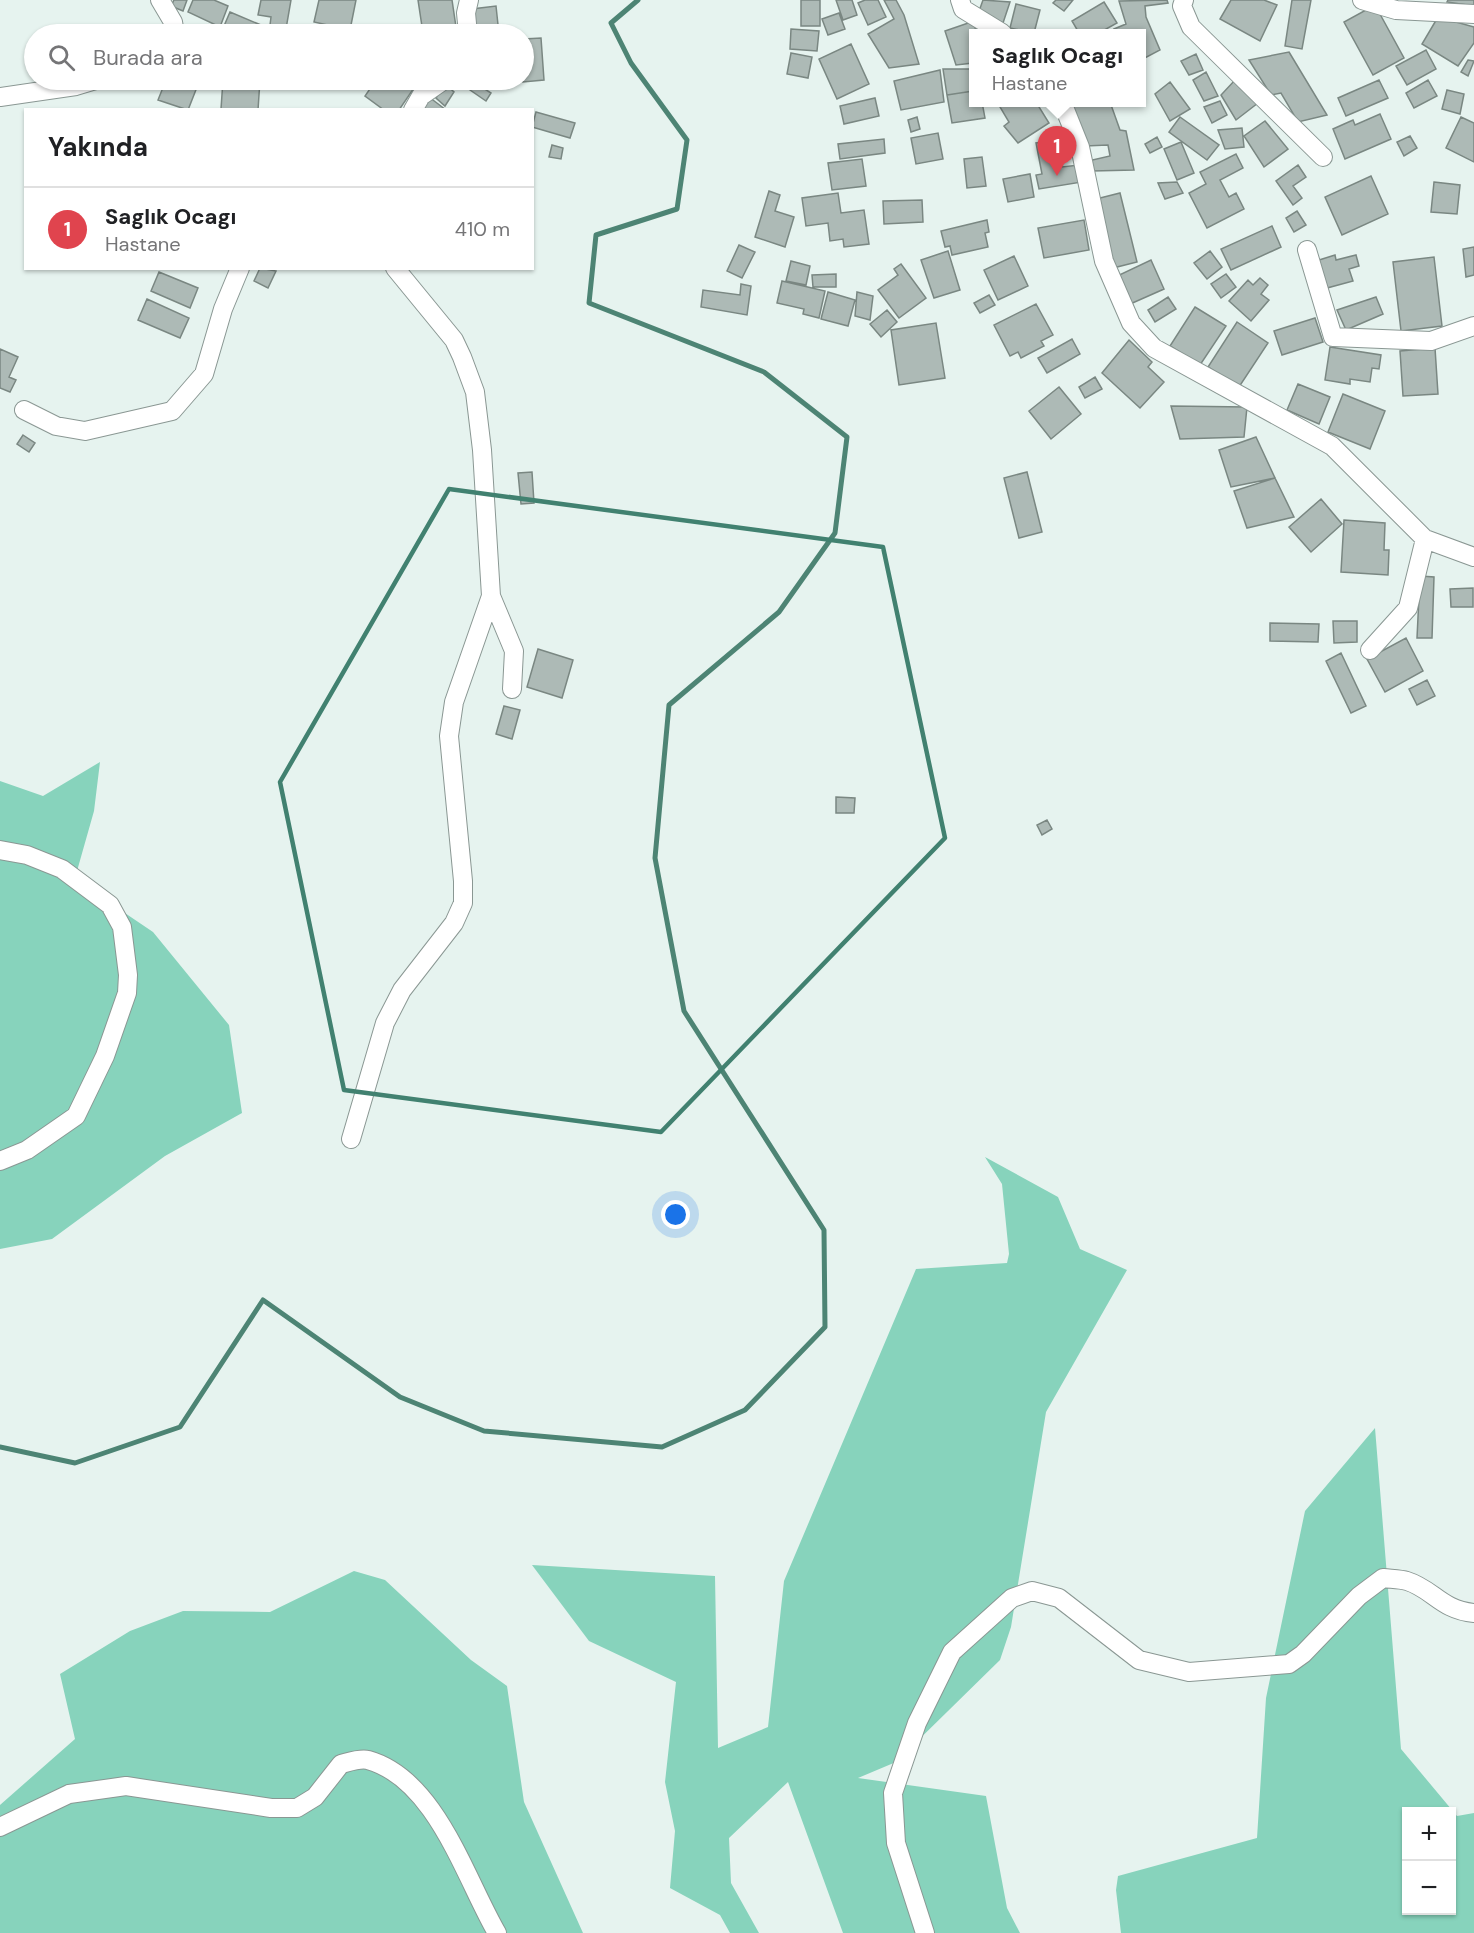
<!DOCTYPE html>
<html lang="tr">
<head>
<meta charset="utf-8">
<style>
	:root { --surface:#fff; --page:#f2f2f2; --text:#202124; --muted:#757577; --line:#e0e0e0; --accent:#2563eb }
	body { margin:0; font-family:"DM Sans",sans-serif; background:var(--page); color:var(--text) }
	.controls { position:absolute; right:18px; bottom:18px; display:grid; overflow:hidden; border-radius:0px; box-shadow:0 2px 4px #0004 }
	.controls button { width:54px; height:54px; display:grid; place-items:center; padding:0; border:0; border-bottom:2px solid var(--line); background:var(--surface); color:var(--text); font:30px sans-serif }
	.you { position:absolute; left:676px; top:1215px; width:21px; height:21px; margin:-15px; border:4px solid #fff; border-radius:50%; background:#1a73e8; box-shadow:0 0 0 9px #1a73e833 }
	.badge { display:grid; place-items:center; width:39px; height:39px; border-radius:50%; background:var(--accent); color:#fff; font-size:20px; font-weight:700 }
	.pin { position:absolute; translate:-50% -50px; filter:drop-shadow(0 2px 3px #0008) }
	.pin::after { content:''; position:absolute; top:32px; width:21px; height:18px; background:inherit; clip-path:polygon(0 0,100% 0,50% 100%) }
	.popup { position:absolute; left:969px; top:29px; width:177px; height:78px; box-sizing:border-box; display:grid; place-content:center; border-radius:0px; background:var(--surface); filter:drop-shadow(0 2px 4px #0005); font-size:20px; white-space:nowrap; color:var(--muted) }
	.popup b { font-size:22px; color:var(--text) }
	.popup::after { content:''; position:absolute; left:50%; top:100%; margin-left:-12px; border:12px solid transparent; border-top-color:var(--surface) }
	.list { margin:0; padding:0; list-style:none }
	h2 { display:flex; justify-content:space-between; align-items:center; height:78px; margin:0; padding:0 24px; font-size:26px }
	h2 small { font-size:20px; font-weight:400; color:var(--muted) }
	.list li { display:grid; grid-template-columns:39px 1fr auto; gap:18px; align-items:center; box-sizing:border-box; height:84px; padding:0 24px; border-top:2px solid var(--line) }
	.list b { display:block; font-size:22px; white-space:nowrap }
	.list p { margin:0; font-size:20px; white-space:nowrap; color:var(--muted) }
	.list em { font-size:20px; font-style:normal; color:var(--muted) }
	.icon { flex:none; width:33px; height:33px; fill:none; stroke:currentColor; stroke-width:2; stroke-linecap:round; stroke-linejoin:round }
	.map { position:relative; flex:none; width:1474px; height:1933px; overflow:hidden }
	.search { position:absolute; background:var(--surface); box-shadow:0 2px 4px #0004; left:24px; top:24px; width:510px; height:66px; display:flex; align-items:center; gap:15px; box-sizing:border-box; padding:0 21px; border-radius:33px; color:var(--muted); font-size:22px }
	.panel { position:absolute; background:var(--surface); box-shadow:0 2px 4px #0004; left:24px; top:108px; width:510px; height:162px; border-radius:0px }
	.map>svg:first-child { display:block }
	.forest { fill:#87d3bc; fill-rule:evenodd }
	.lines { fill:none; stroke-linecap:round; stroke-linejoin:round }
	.stream { stroke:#4d8474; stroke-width:5 }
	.building { fill:#adbab6; stroke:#7a8782; stroke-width:1.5 }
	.minor-casing { stroke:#8a9793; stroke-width:20 }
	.minor { stroke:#fff; stroke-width:18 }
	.marked { fill:none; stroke:#418170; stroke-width:4.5; stroke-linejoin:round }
</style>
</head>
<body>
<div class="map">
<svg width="1474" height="1933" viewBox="0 0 1474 1933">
	<rect width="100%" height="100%" fill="#e6f3ef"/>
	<path class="forest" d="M100,762L94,811L77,871L113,905L153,932L229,1025L242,1113L165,1156L52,1239L0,1249V781L43,796Z
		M985,1157L1058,1197L1080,1249L1127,1270L1046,1412L1011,1627L1000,1660L896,1762L858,1778L986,1796L1007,1908L1020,1933H843L788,1782L729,1838L731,1883L759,1933H730L720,1915L670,1888L675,1831L665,1782L676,1682L589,1641L532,1565L715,1576L718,1748L768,1727L784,1581L916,1269L1007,1263L1009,1254L1002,1184Z
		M1375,1428L1401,1749L1457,1816L1474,1813V1933H1121L1116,1890L1118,1876L1257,1838L1266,1698L1305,1511ZM1406,1812H1452V1910H1406Z
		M354,1571L385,1580L471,1660L507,1686L524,1802L583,1933H0V1805L75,1739L60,1674L130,1631L183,1611L270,1612Z"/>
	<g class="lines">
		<path class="stream" d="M0,1447L75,1463L180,1427L263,1300L400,1397L484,1431L662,1447L745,1410L825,1327L824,1230L684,1011L655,858L669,705L779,612L835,533L847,437L764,372L589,303L596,235L677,209L687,140L631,63L611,23L638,0"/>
	</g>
	<path class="building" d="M174,0H187L183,11L171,6Z
		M193,0H214L228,6L220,27L188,12Z
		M261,0H291L286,29L279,28L278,34L269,33L271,17L258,15Z
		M319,0H356L350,30L314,22Z
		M418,0H452L456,27L423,33Z
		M801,0H820V26H801Z
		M836,0H852L857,15L843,20Z
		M865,0H878L886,17L868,25L858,3Z
		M884,0H896L904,15L919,64L889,68L868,34L894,19Z
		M983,0L1010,2L1003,23L978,14Z
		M1056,0H1073L1064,11L1053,3Z
		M1167,0L1168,3L1145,6L1146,17L1160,50L1141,60V33H1116L1114,29L1126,24L1119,1Z
		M1231,0H1264L1277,5L1260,41L1220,19Z
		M1292,0H1311L1302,49L1285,46Z
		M1448,0H1474V6L1447,2Z
		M1104,2L1117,23L1099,33H1079L1072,21Z
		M1016,4L1040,10L1034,33L1010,28Z
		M1375,5L1404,58L1373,75L1344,22Z
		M496,6L499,34H475L472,9Z
		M230,12L268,28L265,34L221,33Z
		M839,13L845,29L828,35L822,19Z
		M1438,17L1474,27V43L1458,66L1422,44Z
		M974,21L976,33H973V63L956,65L945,31Z
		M791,29L819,31L817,51L790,49Z
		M541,38L544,80L523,82L524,39Z
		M851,44L869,84L837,99L819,59Z
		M1426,50L1436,69L1407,85L1396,66Z
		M1289,52L1327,115L1298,122L1281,93L1271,95L1249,60Z
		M791,53L812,57L808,78L787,74Z
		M1196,54L1203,70L1189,75L1181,61Z
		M1468,60L1474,61L1468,76L1461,72Z
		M943,69H973V91L947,95Z
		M940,70L944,102L901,110L894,81Z
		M1206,72L1218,96L1204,101L1193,80Z
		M166,80L199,82L188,110L158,100Z
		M223,80H260L258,110L221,109Z
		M376,80H408L416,85L399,110H384L365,96Z
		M462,80H471L491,93L486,101L460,83Z
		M1235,80L1258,103L1236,120L1221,95Z
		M1379,80L1388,98L1346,116L1338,98Z
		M1428,80L1437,96L1414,108L1406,93Z
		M1170,82L1190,109L1170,121L1155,94Z
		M445,84L454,92L445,106L436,98Z
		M1447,90L1464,94L1460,114L1442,109Z
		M973,91V102H982L985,118L952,123L947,95Z
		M429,97L446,110H419Z
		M875,98L879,116L844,124L840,106Z
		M1220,101L1227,115L1212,123L1204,107Z
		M1007,102L1012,106L1018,102H1036L1049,123L1018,143L1004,126L1009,122L1000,107Z
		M1070,102H1110L1120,130L1126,131L1134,170L1092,171L1088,161L1110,156L1108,145L1085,146Z
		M536,112L575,123L570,138L532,127Z
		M1380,114L1391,139L1345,159L1333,129L1353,120L1355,125Z
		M917,117L920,129L911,132L908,120Z
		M1180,117L1219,145L1207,160L1169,132Z
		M1461,117L1474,123V162L1446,148Z
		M1265,121L1288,149L1264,167L1244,136Z
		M1242,128L1244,147L1225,149L1218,130Z
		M938,133L943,159L916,164L911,138Z
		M1410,136L1417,148L1404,156L1397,142Z
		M1157,137L1162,147L1150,153L1145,144Z
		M884,139L885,153L840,159L838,144Z
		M1058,140L1062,167L1079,165L1082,182L1039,189L1036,175L1042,174L1036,143Z
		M1181,142L1194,173L1177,180L1164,149Z
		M552,145L563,148L561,159L549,157Z
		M1236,154L1243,168L1220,180L1229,197L1236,193L1244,209L1207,228L1189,193L1206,184L1200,172Z
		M982,157L986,186L967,188L964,159Z
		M862,159L866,186L832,190L828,163Z
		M1298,165L1306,177L1293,186L1302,198L1293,205L1276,181Z
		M1030,174L1034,197L1008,202L1003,179Z
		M1371,176L1388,214L1342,235L1325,197Z
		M1177,182L1183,193L1165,199L1158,183Z
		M1434,182L1460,185L1457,214L1431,212Z
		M769,191L780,195L775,211L794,217L785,247L755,237Z
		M838,193L841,213L864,210L869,244L844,247L843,239L830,241L828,223L806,226L802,198Z
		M1120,193L1137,262L1113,268L1096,199Z
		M922,200L923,222L884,224L883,201Z
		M1297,211L1306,225L1294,232L1286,218Z
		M987,220L989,232L985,233L988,247L952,255L950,246L945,247L941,231Z
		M1084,220L1089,250L1044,258L1038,228Z
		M1272,226L1281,247L1231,270L1221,249Z
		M739,245L755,252L742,278L727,271Z
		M1474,247V275L1466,277L1463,249Z
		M948,251L960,290L934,298L921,260Z
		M1210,251L1222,267L1207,279L1194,263Z
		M1335,255L1336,260L1356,255L1359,266L1349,269L1353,281L1327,288L1319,260Z
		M1014,256L1028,286L998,300L984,270Z
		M1434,257L1442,326L1401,331L1393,262Z
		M1151,260L1164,289L1128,305L1115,277Z
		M791,261L810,266L806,285L786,281Z
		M901,264L926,298L899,318L878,290L898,275L894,269Z
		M260,268L276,271L268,288L254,281Z
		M159,272L198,288L190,308L151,291Z
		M836,274V287H813L812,275Z
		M1226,274L1236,287L1221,298L1211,284Z
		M1260,278L1268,285L1261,294L1269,300L1251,321L1229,301L1248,280L1253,285Z
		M782,281L825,291L819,318L803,314L804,309L777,303Z
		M741,284L751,286L747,315L701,307L703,290L740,295Z
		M828,292L855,300L848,326L821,319Z
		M857,292L873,296L870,320L855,316Z
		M989,295L995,305L980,313L974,303Z
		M1168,297L1176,309L1155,322L1148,310Z
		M1376,297L1383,314L1346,330L1337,310Z
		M147,299L189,318L180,338L138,320Z
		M1036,304L1053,335L1041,341L1044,346L1021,358L1018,352L1010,356L994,325Z
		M1195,307L1226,326L1200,365L1170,346Z
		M887,310L897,322L881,337L870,324Z
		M1315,318L1323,342L1282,355L1274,331Z
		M1237,322L1268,343L1239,387L1208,367Z
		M936,323L945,378L899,385L891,330Z
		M1072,339L1080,354L1047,373L1038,358Z
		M1129,340L1152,362L1148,367L1164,382L1140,408L1102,373Z
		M1330,347L1381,355L1379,369L1372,368L1370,382L1350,379V384L1325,380Z
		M1435,348L1438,394L1403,396L1400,351Z
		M0,349L18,357L9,377L16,380L10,392L0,388Z
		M1095,377L1102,389L1085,398L1079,387Z
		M1298,384L1330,397L1319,424L1287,410Z
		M1059,387L1081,414L1051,439L1029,411Z
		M1343,394L1385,411L1370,449L1328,432Z
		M1171,406L1247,407L1244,437L1180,439Z
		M23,435L35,443L29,452L17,444Z
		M1256,437L1275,478L1231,487L1219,450Z
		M532,472L534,503L521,504L518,473Z
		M1027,472L1042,532L1019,538L1004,478Z
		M1275,478L1294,517L1247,528L1234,491Z
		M1321,499L1342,524L1311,552L1289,527Z
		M1344,520L1385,523L1384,550H1389L1388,575L1341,572Z
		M1420,576L1434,577L1432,638H1417Z
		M1473,588V607H1451L1450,589Z
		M1333,621H1357V642L1334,643Z
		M1270,623L1319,624L1318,642L1270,641Z
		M1406,638L1423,671L1385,692L1367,659Z
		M538,649L573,660L562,698L527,687Z
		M1341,653L1366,706L1351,713L1326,661Z
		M1427,680L1435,696L1417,705L1409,689Z
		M504,706L520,710L512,739L496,734Z
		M836,797L855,798L854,813H836Z
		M1047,820L1052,829L1042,835L1037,825Z"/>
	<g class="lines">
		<defs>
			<path id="minor" d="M160,0L173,22L175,34
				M960,0L963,9L1002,33
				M1184,0L1182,6L1191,27L1323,157
				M1362,0L1396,10L1474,14
				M468,34L466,13L469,0
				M0,97L76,86L96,80
				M1062,102L1080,147L1104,261L1131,323L1154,348L1332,446L1425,539L1474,557
				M413,110L421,96L444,80
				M1307,250L1333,337L1431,341L1474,326
				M24,410L56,426L85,431L172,411L204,374L223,309L240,268
				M491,596L514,651L512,689
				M1370,650L1408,608L1425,539
				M0,850L27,855L62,869L110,905L122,927L128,975L127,993L105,1056L76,1116L27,1150L0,1161
				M351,1139L385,1023L402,990L454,923L463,903V881L449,736L454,702L491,596L482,450L475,392L462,357L454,340L395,268
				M0,1827L69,1794L126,1786L271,1808H297L315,1797L341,1764C349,1762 360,1758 368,1760C436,1779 465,1878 497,1933
				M925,1933L896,1843L893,1793L917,1723L952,1652L1012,1598L1032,1591L1059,1598L1139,1660L1189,1672L1289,1664L1303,1654L1359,1596L1383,1578C1391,1579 1400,1579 1407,1581C1433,1589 1441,1610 1474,1613"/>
		</defs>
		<use href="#minor" class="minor-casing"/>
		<use href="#minor" class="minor"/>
	</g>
	<path class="marked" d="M449,489L883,547L945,838L661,1132L344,1090L280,782Z"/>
</svg>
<div class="controls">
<button>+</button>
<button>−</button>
</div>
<div class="you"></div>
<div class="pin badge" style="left:1057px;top:176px;background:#e0444e">1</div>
<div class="popup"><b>Saglık Ocagı</b>Hastane</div>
<div class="search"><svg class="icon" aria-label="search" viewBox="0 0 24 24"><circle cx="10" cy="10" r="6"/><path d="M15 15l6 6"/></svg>Burada ara</div>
<section class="panel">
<h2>Yakında<small></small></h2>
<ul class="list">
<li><span class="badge" style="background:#e0444e">1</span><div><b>Saglık Ocagı</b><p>Hastane</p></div><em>410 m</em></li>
</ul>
</section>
</div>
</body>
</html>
